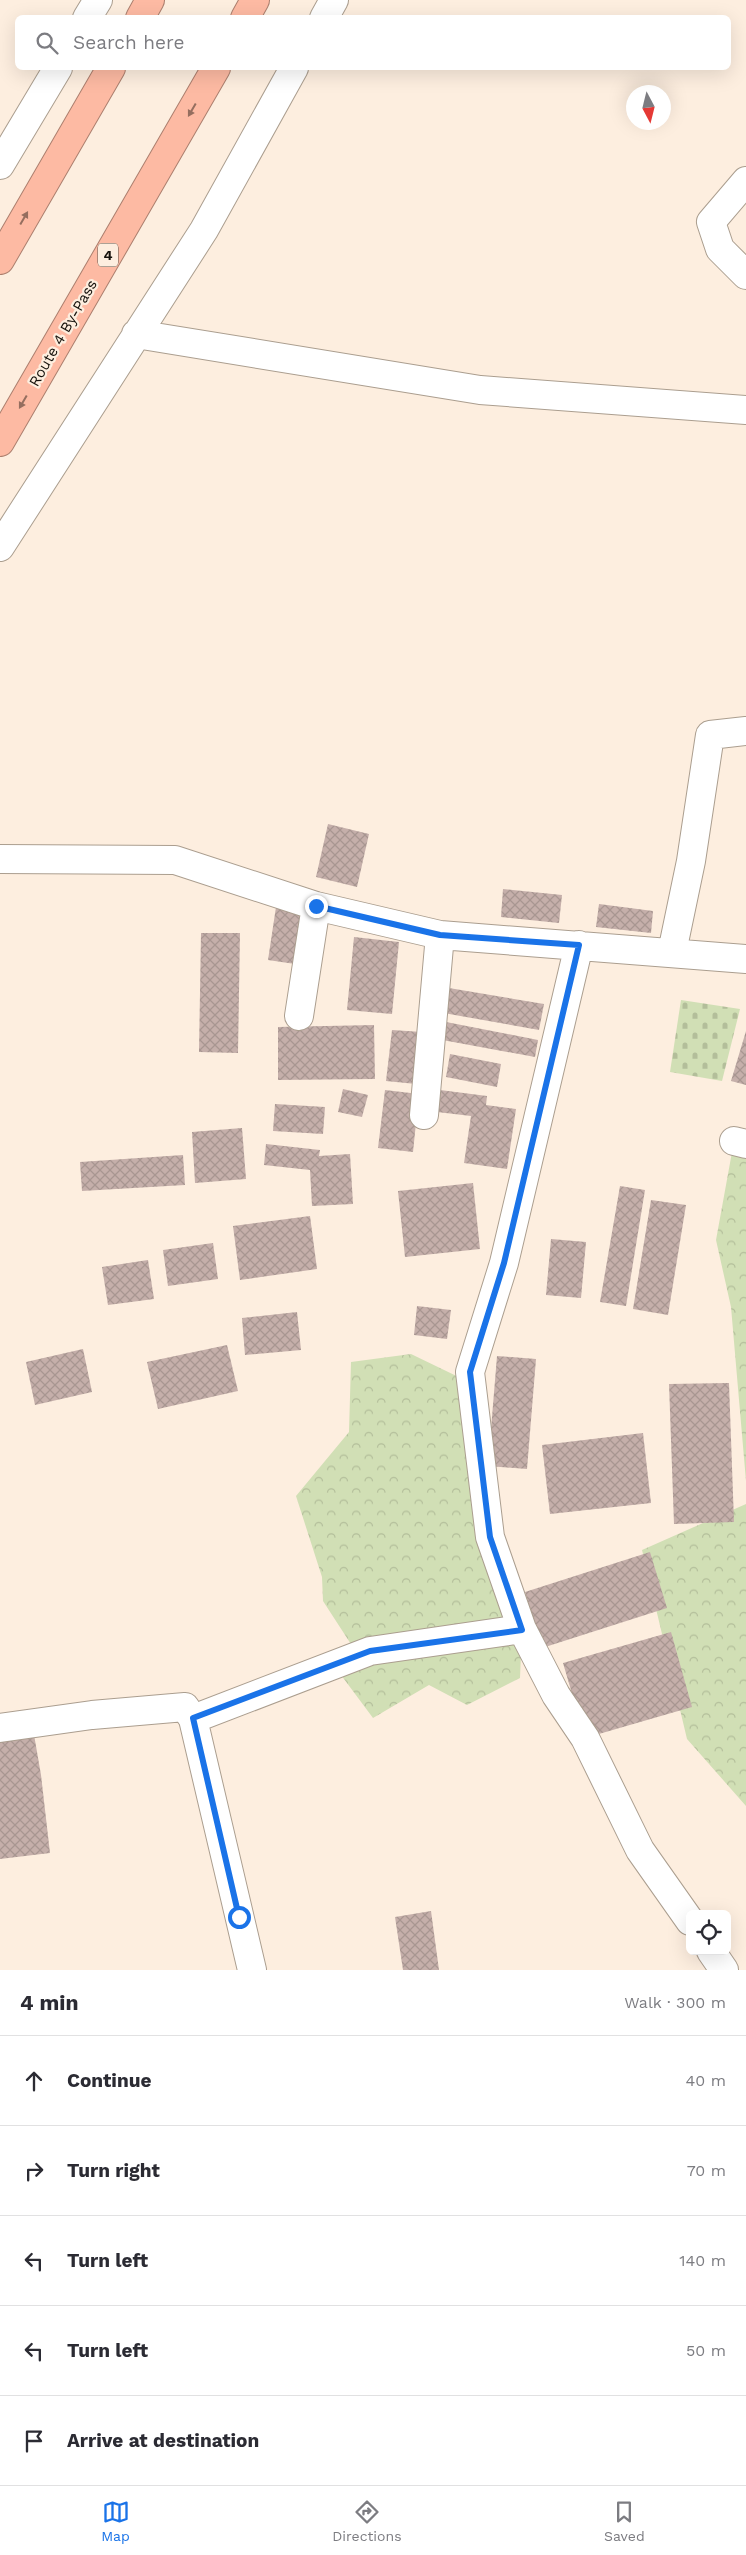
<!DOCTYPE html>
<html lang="en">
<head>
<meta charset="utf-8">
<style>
	:root { --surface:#fff; --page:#f7f7f7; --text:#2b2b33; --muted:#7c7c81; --line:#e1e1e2; --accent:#1a73e8 }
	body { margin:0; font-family:"Work Sans",sans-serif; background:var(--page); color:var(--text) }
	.controls { position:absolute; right:15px; bottom:15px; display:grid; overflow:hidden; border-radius:8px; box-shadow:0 5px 20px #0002 }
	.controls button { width:45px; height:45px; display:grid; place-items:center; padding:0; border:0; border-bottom:1px solid var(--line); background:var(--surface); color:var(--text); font:25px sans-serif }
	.compass { position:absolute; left:626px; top:85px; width:45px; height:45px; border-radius:50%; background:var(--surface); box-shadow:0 5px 20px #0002; rotate:173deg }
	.stop { position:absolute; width:15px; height:15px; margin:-11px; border:4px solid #1a73e8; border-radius:50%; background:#fff }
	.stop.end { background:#1a73e8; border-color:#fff; box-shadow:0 1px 5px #0008 }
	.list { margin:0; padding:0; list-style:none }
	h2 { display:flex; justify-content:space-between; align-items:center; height:65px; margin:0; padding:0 20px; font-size:21px }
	h2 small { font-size:16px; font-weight:400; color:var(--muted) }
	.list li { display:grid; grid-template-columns:32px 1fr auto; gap:15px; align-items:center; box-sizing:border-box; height:90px; padding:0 20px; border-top:1px solid var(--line) }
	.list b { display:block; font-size:19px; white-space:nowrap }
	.list em { font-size:16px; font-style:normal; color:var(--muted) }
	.icon { flex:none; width:28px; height:28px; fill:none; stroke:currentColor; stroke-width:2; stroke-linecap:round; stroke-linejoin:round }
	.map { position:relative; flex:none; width:746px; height:1970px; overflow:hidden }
	.search { position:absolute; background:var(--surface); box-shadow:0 5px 20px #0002; left:15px; right:15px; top:15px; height:55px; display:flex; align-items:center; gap:12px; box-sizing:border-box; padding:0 18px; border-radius:8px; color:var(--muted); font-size:19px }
	.sheet { height:515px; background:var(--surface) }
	nav { display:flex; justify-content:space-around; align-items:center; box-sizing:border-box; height:70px; border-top:1px solid var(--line); background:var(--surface); font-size:14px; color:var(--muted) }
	nav a { display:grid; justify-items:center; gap:2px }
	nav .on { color:var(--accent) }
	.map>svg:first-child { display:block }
	.forest { fill:url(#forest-crowns) }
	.cemetery { fill:url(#cemetery-stones) }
	.building { fill:url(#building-cross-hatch) }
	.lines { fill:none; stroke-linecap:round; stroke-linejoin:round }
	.minor-casing { stroke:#ab9e8f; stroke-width:30 }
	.highway-casing { stroke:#ac7f6e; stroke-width:30 }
	.minor { stroke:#fff; stroke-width:28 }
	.highway { stroke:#fdbaa3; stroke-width:28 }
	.oneway { fill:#956e5f }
	.route { stroke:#1a73e8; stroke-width:6 }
	.labels { text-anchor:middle; stroke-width:4.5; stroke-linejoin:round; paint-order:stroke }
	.shield { fill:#fdeedf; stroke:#5b544b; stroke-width:1 }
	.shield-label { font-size:14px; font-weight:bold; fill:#16120c }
	.street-label { font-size:15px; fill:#16120c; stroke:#fdeedf }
</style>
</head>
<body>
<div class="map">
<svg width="746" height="1970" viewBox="0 0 746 1970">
	<defs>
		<pattern id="forest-crowns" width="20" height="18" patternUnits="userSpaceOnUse" patternTransform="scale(1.25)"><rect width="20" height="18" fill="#d1dfb5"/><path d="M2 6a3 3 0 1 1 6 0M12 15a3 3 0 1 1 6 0" fill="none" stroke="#b3be9a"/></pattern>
		<pattern id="cemetery-stones" width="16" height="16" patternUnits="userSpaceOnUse" patternTransform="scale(1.25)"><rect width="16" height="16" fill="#d1dfb5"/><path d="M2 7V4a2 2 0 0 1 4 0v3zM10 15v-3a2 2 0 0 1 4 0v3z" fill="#b3be9a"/></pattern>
		<pattern id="building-cross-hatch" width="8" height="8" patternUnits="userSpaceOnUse" patternTransform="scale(1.25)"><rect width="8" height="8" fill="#c5afaa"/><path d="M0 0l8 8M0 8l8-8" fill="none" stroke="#a89691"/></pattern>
	</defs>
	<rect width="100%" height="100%" fill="#fdeedf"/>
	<path class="forest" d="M734,1141L746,1144V1481L731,1307L716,1240Z
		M411,1354L471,1383L522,1629L520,1678L467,1705L429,1685L373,1718L341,1675L358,1655L323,1601L322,1577L296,1496L349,1432L351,1362Z
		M746,1504V1806L687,1739L642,1550Z"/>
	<path class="cemetery" d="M681,1000L740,1009L722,1081L670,1072Z"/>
	<path class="building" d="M328,824L369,834L357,887L316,877Z
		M503,889L562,895L559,923L501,917Z
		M599,904L653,911L651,933L596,927Z
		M276,907L304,911L295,964L268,960Z
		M201,933H240L238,1053L199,1052Z
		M354,937L399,942L392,1014L347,1010Z
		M443,987L544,1004L539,1030L438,1012Z
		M441,1021L538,1040L535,1057L437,1039Z
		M374,1025L375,1079L278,1080V1027Z
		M392,1030L422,1032L416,1084L386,1081Z
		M746,1031V1085L731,1081Z
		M450,1054L501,1064L497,1087L446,1077Z
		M343,1089L368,1095L362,1117L338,1112Z
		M385,1090L419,1094L413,1152L378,1148Z
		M440,1090L487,1096L486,1105L516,1109L507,1169L464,1163L471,1116L437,1112Z
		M275,1104L325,1107L323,1134L273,1131Z
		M242,1128L246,1179L195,1183L192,1132Z
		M266,1144L320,1150L319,1156L350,1154L353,1204L312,1206L310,1170L264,1165Z
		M183,1155L185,1185L82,1191L80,1162Z
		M473,1183L480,1249L405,1257L398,1191Z
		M620,1186L645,1190L626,1306L600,1302Z
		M651,1200L686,1205L668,1315L633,1309Z
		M310,1216L317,1269L240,1280L233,1226Z
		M551,1239L586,1242L581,1298L546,1295Z
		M213,1243L218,1279L168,1286L163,1250Z
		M148,1260L154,1299L108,1305L102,1267Z
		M417,1306L451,1310L447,1339L414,1335Z
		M297,1312L301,1350L245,1355L242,1318Z
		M227,1345L238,1391L158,1409L147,1362Z
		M83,1349L92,1392L35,1405L26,1362Z
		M497,1356L536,1359L527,1469L488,1466Z
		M729,1383L734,1522L674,1524L669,1384Z
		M643,1433L651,1503L550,1514L542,1445Z
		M650,1552L667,1608L542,1648L525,1592Z
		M671,1632L692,1707L585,1738L563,1663Z
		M32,1723L41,1775L50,1853L0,1859V1728Z
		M431,1911L439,1970H403L395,1917Z"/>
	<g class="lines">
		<defs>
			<path id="minor" d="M87,18L98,0
				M324,18L334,0
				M0,165L58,68
				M746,181L711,222L720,249L746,275
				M136,334L480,390L746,410
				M0,547L204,230L294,68
				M0,859L175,860L316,906L440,935L746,959
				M579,945L504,1263L470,1372L490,1537L522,1629L556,1695L585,1738L640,1850L690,1921
				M672,952L691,861L710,735L746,731
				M299,1016L316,906
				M424,1115L440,935
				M734,1141L746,1144
				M193,1719L252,1970
				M0,1728L92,1715L185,1707L193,1719L370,1651L522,1629
				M711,1951L724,1970"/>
			<path id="highway" d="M140,18L150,0
				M245,18L255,0
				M0,260L111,68
				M0,442L216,68"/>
		</defs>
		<use href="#minor" class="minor-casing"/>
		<use href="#highway" class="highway-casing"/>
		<use href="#minor" class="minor"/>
		<use href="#highway" class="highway"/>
	</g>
	<defs><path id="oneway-solid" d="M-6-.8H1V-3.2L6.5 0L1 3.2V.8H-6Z" transform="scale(1.25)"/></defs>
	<g class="oneway">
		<use href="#oneway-solid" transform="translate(192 110) rotate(120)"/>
		<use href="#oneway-solid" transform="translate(24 218) rotate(-60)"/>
		<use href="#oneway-solid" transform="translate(23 402) rotate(120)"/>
	</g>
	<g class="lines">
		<path class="route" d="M239,1917L193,1718L370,1651L522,1630L490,1537L470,1372L504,1263L579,945L440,935L316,906"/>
	</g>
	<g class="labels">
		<rect class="shield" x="98" y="243.5" width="20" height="23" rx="4"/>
		<g class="shield-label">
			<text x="108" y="260">4</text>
		</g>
		<g class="street-label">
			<text transform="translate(63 333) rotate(-60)" y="5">Route 4 By-Pass</text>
		</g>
	</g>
</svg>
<div class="controls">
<button><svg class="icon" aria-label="locate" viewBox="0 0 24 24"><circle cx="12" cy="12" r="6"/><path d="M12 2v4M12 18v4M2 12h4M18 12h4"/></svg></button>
</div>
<svg class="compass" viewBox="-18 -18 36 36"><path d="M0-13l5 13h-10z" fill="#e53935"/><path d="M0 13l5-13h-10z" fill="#7c7c81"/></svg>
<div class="stop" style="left:239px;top:1917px"></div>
<div class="stop end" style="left:316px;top:906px"></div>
<div class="search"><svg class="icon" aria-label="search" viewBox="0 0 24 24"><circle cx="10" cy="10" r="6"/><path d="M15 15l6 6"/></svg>Search here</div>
</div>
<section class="sheet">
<h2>4 min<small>Walk · 300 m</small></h2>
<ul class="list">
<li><svg class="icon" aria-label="ahead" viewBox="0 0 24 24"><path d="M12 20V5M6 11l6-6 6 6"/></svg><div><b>Continue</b></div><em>40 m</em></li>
<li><svg class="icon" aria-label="right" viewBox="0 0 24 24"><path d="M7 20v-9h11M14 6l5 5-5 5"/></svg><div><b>Turn right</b></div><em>70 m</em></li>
<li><svg class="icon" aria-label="left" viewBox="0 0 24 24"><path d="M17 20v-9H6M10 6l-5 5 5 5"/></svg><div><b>Turn left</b></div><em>140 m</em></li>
<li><svg class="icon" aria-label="left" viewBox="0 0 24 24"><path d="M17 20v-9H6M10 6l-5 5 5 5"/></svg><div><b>Turn left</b></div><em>50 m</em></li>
<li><svg class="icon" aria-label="arrive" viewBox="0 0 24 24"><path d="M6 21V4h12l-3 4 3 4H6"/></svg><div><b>Arrive at destination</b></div></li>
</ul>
</section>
<nav>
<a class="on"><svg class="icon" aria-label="map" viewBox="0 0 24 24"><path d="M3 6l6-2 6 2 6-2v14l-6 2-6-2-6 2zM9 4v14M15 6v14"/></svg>Map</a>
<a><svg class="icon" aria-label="directions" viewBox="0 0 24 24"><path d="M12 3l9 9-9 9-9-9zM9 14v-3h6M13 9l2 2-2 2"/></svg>Directions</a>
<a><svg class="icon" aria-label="saved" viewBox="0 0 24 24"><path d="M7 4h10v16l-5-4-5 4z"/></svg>Saved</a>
</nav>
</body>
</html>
